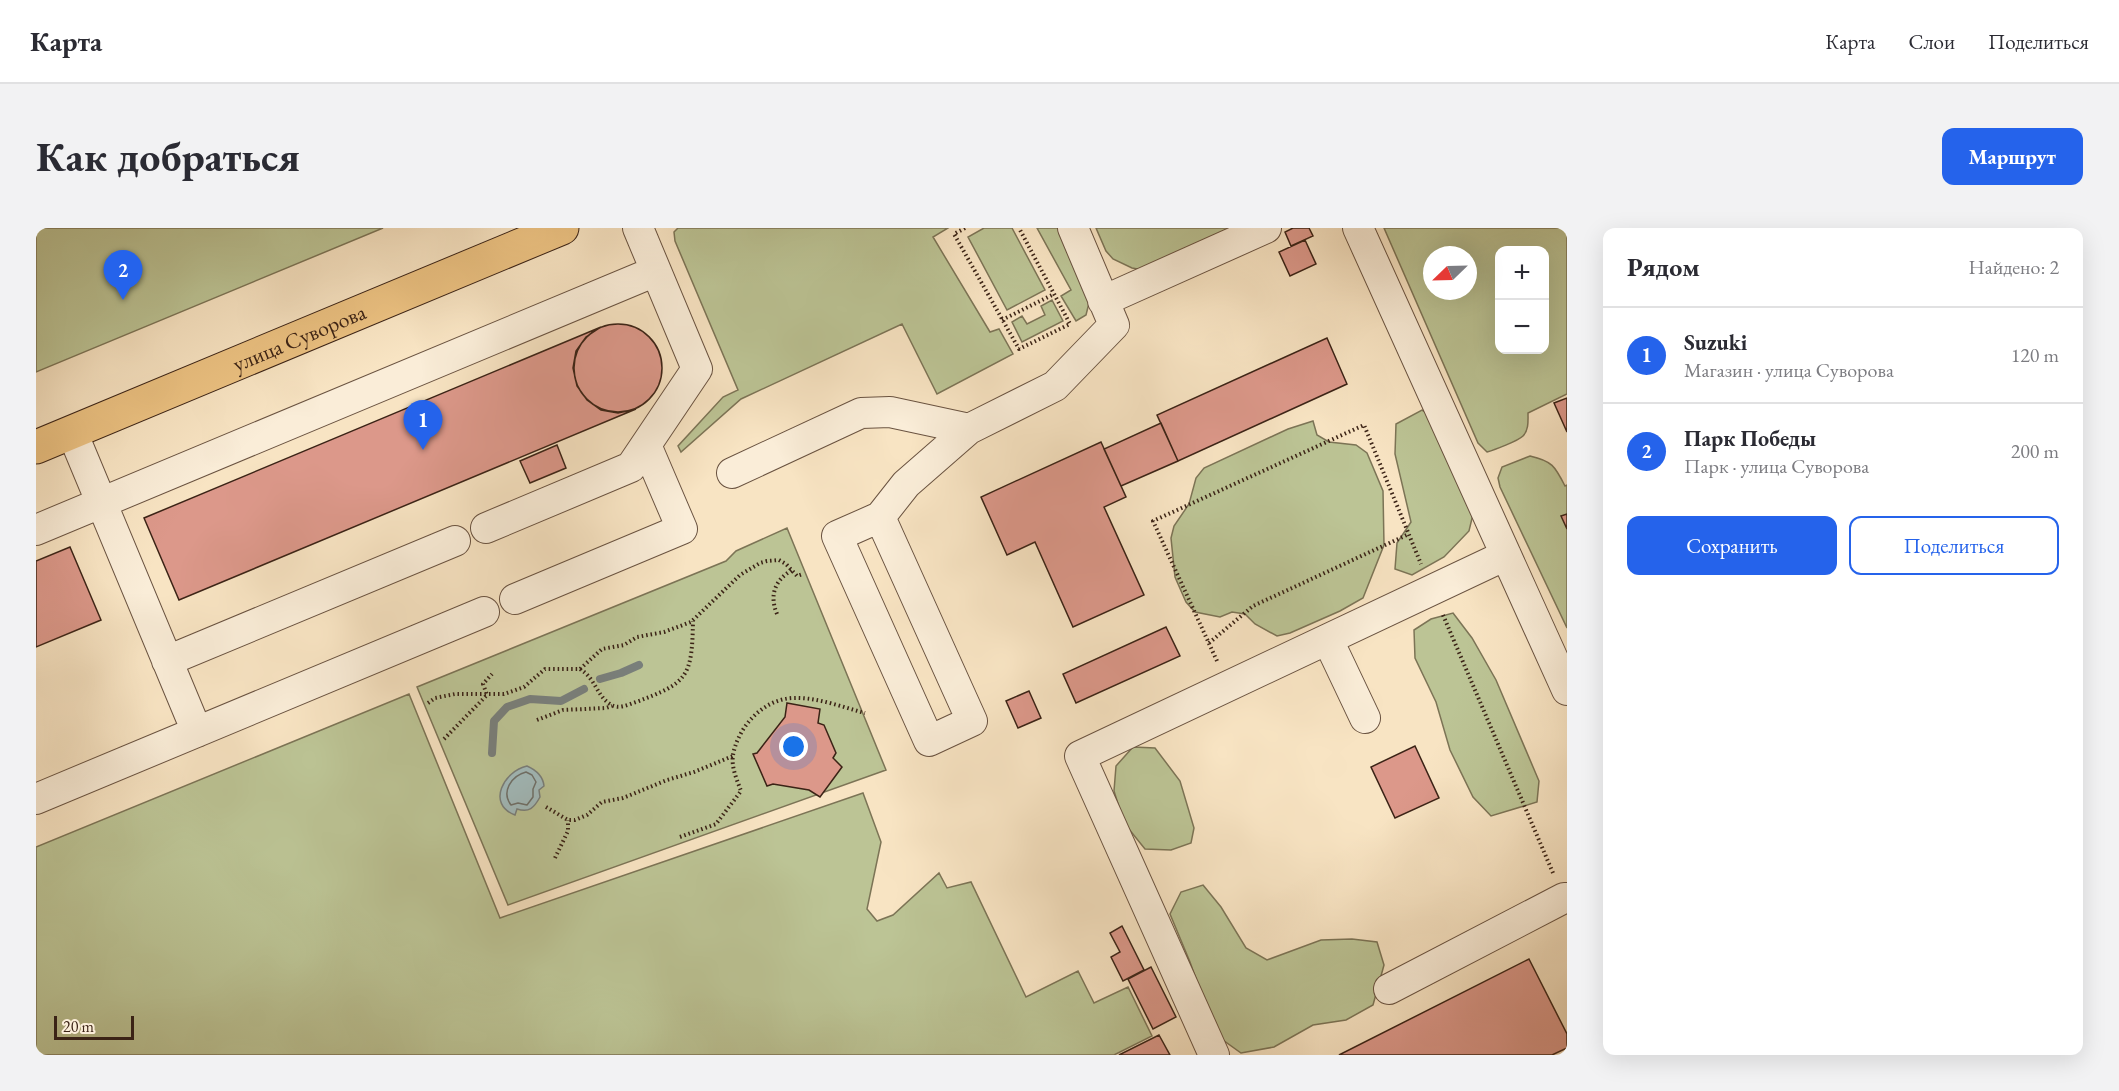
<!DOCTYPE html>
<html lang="ru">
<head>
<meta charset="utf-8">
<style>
	:root { --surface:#fff; --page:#f2f2f3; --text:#2b2b33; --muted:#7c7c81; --line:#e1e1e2; --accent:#2563eb }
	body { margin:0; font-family:"EB Garamond",serif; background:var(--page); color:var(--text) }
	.controls { position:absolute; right:18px; top:18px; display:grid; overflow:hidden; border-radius:12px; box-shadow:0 6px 24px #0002 }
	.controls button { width:54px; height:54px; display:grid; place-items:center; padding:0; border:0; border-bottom:2px solid var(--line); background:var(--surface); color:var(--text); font:30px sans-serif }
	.compass { position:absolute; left:1387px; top:18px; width:54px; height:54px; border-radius:50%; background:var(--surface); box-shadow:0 6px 24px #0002; rotate:247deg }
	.scale { position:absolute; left:18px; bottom:15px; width:80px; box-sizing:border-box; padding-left:6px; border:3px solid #3b2316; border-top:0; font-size:16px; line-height:21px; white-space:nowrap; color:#3b2316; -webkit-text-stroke:4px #faedd8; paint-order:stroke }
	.you { position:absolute; left:758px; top:519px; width:21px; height:21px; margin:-15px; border:4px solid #fff; border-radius:50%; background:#1a73e8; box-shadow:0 0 0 9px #1a73e833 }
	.badge { display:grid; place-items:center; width:39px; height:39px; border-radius:50%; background:var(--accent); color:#fff; font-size:20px; font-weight:700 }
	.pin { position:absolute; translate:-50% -50px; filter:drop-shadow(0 2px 3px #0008) }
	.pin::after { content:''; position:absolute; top:32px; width:21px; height:18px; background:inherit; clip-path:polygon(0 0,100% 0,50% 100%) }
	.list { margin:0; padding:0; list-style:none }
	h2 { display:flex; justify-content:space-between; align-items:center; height:78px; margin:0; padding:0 24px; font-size:26px }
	h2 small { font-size:20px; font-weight:400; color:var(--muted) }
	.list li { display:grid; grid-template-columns:39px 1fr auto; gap:18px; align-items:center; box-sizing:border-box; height:96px; padding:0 24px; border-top:2px solid var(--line) }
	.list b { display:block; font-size:22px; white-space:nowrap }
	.list p { margin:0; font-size:20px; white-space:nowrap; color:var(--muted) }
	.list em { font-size:20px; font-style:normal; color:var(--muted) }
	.actions { display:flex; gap:12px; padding:18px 24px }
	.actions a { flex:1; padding:14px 0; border:2px solid var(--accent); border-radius:12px; text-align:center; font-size:21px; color:var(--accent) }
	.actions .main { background:var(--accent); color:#fff }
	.map { position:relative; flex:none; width:1531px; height:827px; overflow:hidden; border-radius:12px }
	header { display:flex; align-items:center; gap:36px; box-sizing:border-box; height:84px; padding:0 30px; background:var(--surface); border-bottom:2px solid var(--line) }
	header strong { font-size:28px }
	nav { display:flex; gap:33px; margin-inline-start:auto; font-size:21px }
	.intro { display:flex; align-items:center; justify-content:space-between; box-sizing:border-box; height:144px; padding:0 36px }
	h1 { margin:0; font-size:42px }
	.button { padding:15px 27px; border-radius:12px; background:var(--accent); color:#fff; font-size:21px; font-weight:700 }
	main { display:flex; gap:36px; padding:0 36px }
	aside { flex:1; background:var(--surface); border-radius:12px; box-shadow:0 6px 24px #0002 }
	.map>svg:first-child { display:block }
	.green { fill:#bcc495; stroke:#7c7456; stroke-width:1.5; fill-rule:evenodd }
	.water { fill:#a2bcbe; stroke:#797f7b; stroke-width:1.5 }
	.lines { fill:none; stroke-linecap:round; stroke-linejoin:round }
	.shore { stroke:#6e706a; stroke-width:1.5 }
	.stream { stroke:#797f7b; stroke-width:8 }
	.building { fill:#dc988a; stroke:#3b2316; stroke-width:1.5 }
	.minor-casing { stroke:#6a5341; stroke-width:32 }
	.major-casing { stroke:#3b2316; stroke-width:35 }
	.path { stroke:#3b2316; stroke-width:4; stroke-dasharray:1.5 3; stroke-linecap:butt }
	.minor { stroke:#faedd8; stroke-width:30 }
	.major { stroke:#ecc282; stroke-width:33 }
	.labels { text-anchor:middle; stroke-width:4.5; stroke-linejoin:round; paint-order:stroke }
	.street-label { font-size:22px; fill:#3b2316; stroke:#faedd8 }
</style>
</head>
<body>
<header>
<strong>Карта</strong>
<nav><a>Карта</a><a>Слои</a><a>Поделиться</a></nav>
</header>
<div class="intro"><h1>Как добраться</h1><a class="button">Маршрут</a></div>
<main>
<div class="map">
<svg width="1531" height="827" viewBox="0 0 1531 827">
	<rect width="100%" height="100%" fill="#f8e4c3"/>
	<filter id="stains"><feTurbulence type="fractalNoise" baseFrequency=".00333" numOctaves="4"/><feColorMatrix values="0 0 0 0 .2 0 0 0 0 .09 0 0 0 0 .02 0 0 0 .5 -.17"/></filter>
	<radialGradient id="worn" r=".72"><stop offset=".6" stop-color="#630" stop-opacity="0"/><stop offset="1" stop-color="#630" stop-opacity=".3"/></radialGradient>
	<path class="green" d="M0,0H347L0,144Z
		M642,0H912L897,9L954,104L963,101L977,126L901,166L866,96L705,171L645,224L642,218L687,169L702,162L639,13L638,4Z
		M948,0H976L1009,62L971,82L932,9Z
		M1001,0H1027L1053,75L1050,87L1040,93L1025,68L1035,62Z
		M1060,0H1207L1113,43L1096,40L1077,31L1070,23Z
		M1348,0H1531V166L1492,185C1492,192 1493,202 1487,208C1482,213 1458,222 1451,224L1442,215ZM1464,22H1508V122H1464ZM1396,27H1432V63H1396Z
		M1016,72L1027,93L986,114L976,94L986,88L991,96L1009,87L1005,78Z
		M1386,182L1397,189L1438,282L1433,303L1408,329L1376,347L1359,341L1361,315L1375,294L1359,226L1360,196Z
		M1277,193L1281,207L1293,214L1320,217L1331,225L1347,263L1348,317L1327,370L1304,383L1254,405L1241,408L1219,396L1209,386L1196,384L1184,389L1159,384L1150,374L1139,349L1135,310L1138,298L1153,276L1160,250L1168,240L1252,201Z
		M1494,228C1516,233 1519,238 1529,258L1531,257V400L1464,259L1462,250L1466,239Z
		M751,300L850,542L472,677L381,459L690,333L700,323Z
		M1417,385L1436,410L1460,452L1503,553L1501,574L1455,588L1437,569L1414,522L1400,474L1379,430L1378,402L1395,391Z
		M373,466L464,690L827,565L845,614L831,681L841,693L857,687L903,645L911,660L935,654L990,769L1042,743L1058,775L1092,759L1116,808L1078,827H0V619Z
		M1097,519L1119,520L1144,553L1158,600L1155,615L1135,622L1109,621L1088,595L1078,563L1080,538Z
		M1167,657L1185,679L1210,720L1231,732L1285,712L1316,711L1341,714L1348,737L1337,777L1310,792L1277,797L1238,819L1205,825L1180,807L1154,734L1134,686L1145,664Z"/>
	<path class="water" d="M491,538C500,542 507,548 508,558L503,562L504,569C498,580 493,585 481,581L479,587C450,576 468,543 491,538Z"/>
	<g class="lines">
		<path class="shore" d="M490,544L496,547L500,554L497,561V569L491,577L482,575L475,577C465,564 475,548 490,544Z"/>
		<path class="stream" d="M564,451L585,445L603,437
			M456,525L458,493L471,479L494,471L525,473L548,461"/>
	</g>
	<path class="building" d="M1257,0H1273L1277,8L1255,18L1249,4Z
		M1269,12L1280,36L1254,48L1243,24Z
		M538 140a44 44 0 1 1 88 0a44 44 0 1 1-88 0Z
		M565,99L550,109L540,123L537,140L541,158L551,172L565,182L582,185L600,181L143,372L108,290Z
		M1291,110L1311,156L1142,233L1121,187Z
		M1531,170V204L1518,175Z
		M1125,195L1142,233L1085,258L1068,221Z
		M1065,214L1090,269L1068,279L1108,367L1037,399L999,314L971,327L945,269Z
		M521,217L530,240L494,255L484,233Z
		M1531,286V301L1525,288Z
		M34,319L65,392L0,419V333Z
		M1130,399L1144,428L1040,475L1027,446Z
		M993,463L1005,490L982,500L970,473Z
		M751,475L784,481L782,495L788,497L800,525L797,530L806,539L784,569L773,562L737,556L731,558L717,526L721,525L749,489Z
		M1379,518L1403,570L1359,590L1335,539Z
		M1086,698L1108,742L1087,753L1075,729L1084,724L1074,705Z
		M1493,731L1531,806V820L1516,827H1303Z
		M1115,739L1140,789L1117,801L1092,751Z
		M1123,807L1134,827H1083Z"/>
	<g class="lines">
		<defs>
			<path id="minor" d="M1322,0L1531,462
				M1067,73L1230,0
				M36,204L161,504
				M696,245L825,185L854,184L933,201
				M844,289L936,493L893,513L801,308L844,289L870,256L933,201L1019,158L1078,97L1037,0
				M450,300L595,239L661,141L602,0
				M0,302L620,43
				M479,371L646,301L610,217
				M1292,412L1329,490
				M131,433L419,313
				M0,571L448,384
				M1353,761L1528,670H1531
				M1178,827L1044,528L1470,327"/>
			<g id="major">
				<path id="s1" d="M0,219L526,0"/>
			</g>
		</defs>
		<use href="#minor" class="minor-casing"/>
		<use href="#major" class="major-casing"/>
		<path class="path" d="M929,0L918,6L983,121L1034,96L983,0
			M966,92L1018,66
			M741,386C733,367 739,352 756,342
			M1407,387L1517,645
			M1173,415L1217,378L1373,306
			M1181,433L1117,293L1328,197L1385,336
			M544,441C559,450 561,468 574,476C582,482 591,477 600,474C652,455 656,449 657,393
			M392,475L399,470L419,466H468L488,459L509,441H544L566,421L588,417L601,409L628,404L655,394L704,347L724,335L731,333L743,332L750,336L761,348L767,346
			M501,492L527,482L570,480L576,478
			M408,511L451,467L447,456L456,446
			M510,579L532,592H539L551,587L566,574L587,570L631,552L658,544L697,528
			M644,609L680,596L705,563C701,552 695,539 697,527C702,499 727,471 757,470C781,469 806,479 829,485
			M519,630L532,603V592"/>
		<use href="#minor" class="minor"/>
		<use href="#major" class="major"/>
	</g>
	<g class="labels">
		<g class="street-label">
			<text dy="8" stroke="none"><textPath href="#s1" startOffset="285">улица Суворова</textPath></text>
		</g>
	</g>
	<rect width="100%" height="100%" filter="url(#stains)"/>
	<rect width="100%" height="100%" fill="url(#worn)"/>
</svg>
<div class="controls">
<button>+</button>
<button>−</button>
</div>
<svg class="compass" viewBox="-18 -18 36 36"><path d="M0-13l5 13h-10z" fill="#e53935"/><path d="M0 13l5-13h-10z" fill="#7c7c81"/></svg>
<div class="scale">20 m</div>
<div class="you"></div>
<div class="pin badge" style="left:387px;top:222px">1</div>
<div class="pin badge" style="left:87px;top:72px">2</div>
</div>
<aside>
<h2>Рядом<small>Найдено: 2</small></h2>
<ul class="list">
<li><span class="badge">1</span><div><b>Suzuki</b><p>Магазин · улица Суворова</p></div><em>120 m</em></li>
<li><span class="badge">2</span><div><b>Парк Победы</b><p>Парк · улица Суворова</p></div><em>200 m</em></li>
</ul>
<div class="actions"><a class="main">Сохранить</a><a>Поделиться</a></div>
</aside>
</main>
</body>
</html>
